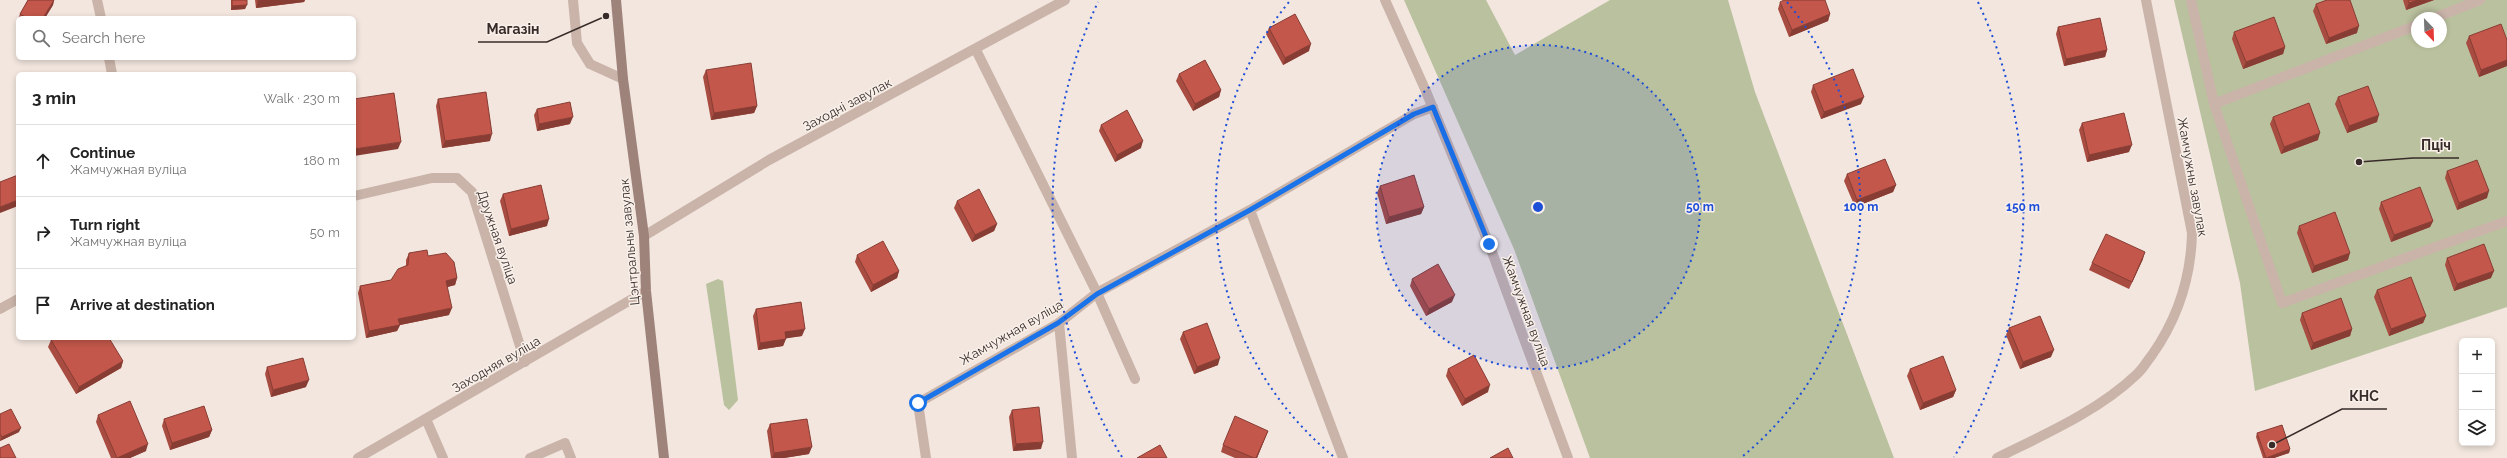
<!DOCTYPE html>
<html lang="en">
<head>
<meta charset="utf-8">
<style>
	:root { --surface:#fff; --page:#f6f6f6; --text:#222; --muted:#767676; --line:#e0e0e0 }
	body { margin:0; font-family:Raleway,sans-serif; background:var(--page); color:var(--text) }
	.controls { position:absolute; right:12px; bottom:12px; display:grid; overflow:hidden; border-radius:6px; box-shadow:0 2px 6px #0003 }
	.controls button { width:36px; height:36px; display:grid; place-items:center; padding:0; border:0; border-bottom:1px solid var(--line); background:var(--surface); color:var(--text); font:20px sans-serif }
	.compass { position:absolute; left:2411px; top:12px; width:36px; height:36px; border-radius:50%; background:var(--surface); box-shadow:0 2px 6px #0003; rotate:157deg }
	.stop { position:absolute; width:12px; height:12px; margin:-9px; border:3px solid #1a73e8; border-radius:50%; background:#fff }
	.stop.end { background:#1a73e8; border-color:#fff; box-shadow:0 1px 4px #0008 }
	.list { margin:0; padding:0; list-style:none }
	h2 { display:flex; justify-content:space-between; align-items:center; height:52px; margin:0; padding:0 16px; font-size:17px }
	h2 small { font-size:13px; font-weight:400; color:var(--muted) }
	.list li { display:grid; grid-template-columns:26px 1fr auto; gap:12px; align-items:center; box-sizing:border-box; height:72px; padding:0 16px; border-top:1px solid var(--line) }
	.list b { display:block; font-size:15px; white-space:nowrap }
	.list p { margin:0; font-size:13px; white-space:nowrap; color:var(--muted) }
	.list em { font-size:13px; font-style:normal; color:var(--muted) }
	.icon { flex:none; width:22px; height:22px; fill:none; stroke:currentColor; stroke-width:2; stroke-linecap:round; stroke-linejoin:round }
	.map { position:relative; flex:none; width:2507px; height:458px; overflow:hidden }
	.search { position:absolute; background:var(--surface); box-shadow:0 2px 6px #0003; left:16px; top:16px; width:340px; height:44px; display:flex; align-items:center; gap:10px; box-sizing:border-box; padding:0 14px; border-radius:6px; color:var(--muted); font-size:15px }
	.panel { position:absolute; background:var(--surface); box-shadow:0 2px 6px #0003; left:16px; top:72px; width:340px; height:268px; border-radius:6px }
	.map>svg:first-child { display:block }
	.green { fill:#bac19e; fill-rule:evenodd }
	.lines { fill:none; stroke-linecap:round; stroke-linejoin:round }
	.lane { stroke:#cab4aa; stroke-width:10 }
	.street { stroke:#cab4aa; stroke-width:10 }
	.secondary { stroke:#9e837b; stroke-width:10 }
	.wall { fill:#a84b40 }
	.shaded-wall { fill:#883d34 }
	.building { fill:#c3574b; stroke:#883d34 }
	.route { stroke:#1a73e8; stroke-width:5 }
	.ring { fill:none; stroke:#1d4ed8; stroke-width:2; stroke-dasharray:2 4 }
	.labels { text-anchor:middle; stroke-width:3; stroke-linejoin:round; paint-order:stroke }
	.street-label { font-size:13px; fill:#372c29; stroke:#f9f0ea }
	.centre { fill:#1d4ed8; stroke:#f9f0ea; stroke-width:2 }
	.ring-label { font-size:12px; text-anchor:middle; font-weight:bold; fill:#1d4ed8; stroke:#f9f0ea; stroke-width:3; stroke-linejoin:round; paint-order:stroke }
	.leader { fill:none; stroke:#372c29; stroke-width:1.5 }
	.callout-dot { fill:#372c29; stroke:#f9f0ea; stroke-width:1.5 }
	.callout-label { font-size:14px; text-anchor:middle; font-weight:bold; fill:#372c29; stroke:#f9f0ea; stroke-width:3; stroke-linejoin:round; paint-order:stroke }
</style>
</head>
<body>
<div class="map">
<svg width="2507" height="458" viewBox="0 0 2507 458">
	<rect width="100%" height="100%" fill="#f2e6de"/>
	<path class="green" d="M1404,0H1486L1515,55L1610,0H1728L1755,92L1894,458H1590L1514,249Z
		M2174,0H2507V307L2255,391L2240,283ZM2417,18H2441V42H2417Z
		M718,279L723,281L738,400L729,410L724,405L706,284Z"/>
	<g class="lines">
		<path class="lane" d="M573,0L577,43L590,64L623,79
			M2434,18L2480,0
			M2214,104L2417,25
			M1097,293L1135,379
			M1059,323L1072,458
			M426,419L443,458
			M530,458L565,443L571,458"/>
		<path class="street" d="M97,0L101,18
			M1385,0L1425,89L1489,244L1568,458
			M2191,0L2214,104L2282,303L2507,221
			M976,50L1097,293
			M109,58L112,74
			M354,196L432,178H457L472,192L525,362
			M1250,210L1343,458
			M644,236L769,160L1065,0
			M0,309L18,299
			M358,458L646,291
			M926,458L918,403L1059,323L1097,293L1250,210L1414,114L1433,107
			M1997,458C2045,434 2097,412 2137,374C2143,369 2147,361 2152,355C2178,318 2191,277 2192,233L2146,0"/>
		<path class="secondary" d="M616,0L623,79L644,236L646,291L664,458"/>
	</g>
	<path class="wall" d="M28,0H54L53,5L45,18H18V21H17L20,14Z
		M231,0H247L245,9L231,10Z
		M255,0H305L304,2L256,8Z
		M2403,0H2434L2406,10Z
		M1780,2L1830,14L1828,21L1789,37L1778,9Z
		M2316,4L2357,33L2326,44L2313,11Z
		M2058,27L2107,50L2105,57L2064,66L2056,34Z
		M1269,28L1309,51L1283,65L1266,34Z
		M2234,32L2285,47L2283,54L2243,69L2232,39Z
		M2469,36L2507,40V66L2479,77L2466,43Z
		M706,70L757,106L754,113L711,120L703,77Z
		M1179,74L1221,90L1219,97L1193,111L1176,81Z
		M1813,85L1861,104L1821,119L1811,92Z
		M2338,97L2377,122L2347,133L2335,104Z
		M438,99L490,141L442,148L436,106Z
		M537,109L570,124L537,131L534,115Z
		M2273,117L2318,140L2281,154L2270,124Z
		M2082,123L2129,152L2087,162L2079,130Z
		M1101,125L1141,148L1115,162L1099,131Z
		M2447,171L2487,198L2457,210L2445,178Z
		M1847,174L1896,185L1893,192L1855,207L1844,181Z
		M1380,186L1424,207L1421,214L1386,224L1377,193Z
		M503,194L547,226L509,236L500,201Z
		M957,201L997,224L994,231L972,242L954,208Z
		M2381,202L2433,221L2430,227L2391,242L2379,209Z
		M2299,226L2348,260L2312,273L2297,233Z
		M409,253L428,256L457,278L455,285L447,287L449,315L400,325L397,331L366,338L358,293L360,286L391,280L406,266V260Z
		M857,255L899,271L897,278L871,292L855,262Z
		M2447,258L2491,278L2454,291L2445,265Z
		M2143,259L2129,289L2089,270L2092,263Z
		M1412,279L1452,302L1426,316L1410,286Z
		M2377,290L2426,316L2423,323L2389,336L2374,297Z
		M756,309L802,336L786,338L783,346L758,350L753,316Z
		M2302,313L2352,329L2350,336L2311,350L2300,320Z
		M2009,328L2051,357L2020,369L2006,335Z
		M1183,332L1218,365L1194,374L1180,339Z
		M51,340L123,361L121,368L76,394L48,347Z
		M267,367L306,387L271,397L265,374Z
		M1448,369L1488,392L1462,406L1446,376Z
		M1910,369L1956,390L1953,397L1920,410L1907,376Z
		M1012,410L1041,449L1013,451L1009,417Z
		M0,414L19,432L0,441Z
		M98,415L146,451L130,458H111L96,422Z
		M164,419L212,430L209,437L170,450L162,426Z
		M770,424L809,454L784,458H771L767,431Z
		M1268,431L1257,458H1235L1221,452L1223,445Z
		M2257,433L2290,449L2289,453L2274,458H2263L2256,437Z"/>
	<path class="shaded-wall" d="M54,0L53,5L45,18H43Z
		M267,0H305L304,2L256,8L258,1Z
		M2418,0H2434L2406,10L2409,3Z
		M247,5L245,9L231,10L232,6Z
		M1830,14L1828,21L1789,37L1792,30Z
		M2359,26L2357,33L2326,44L2329,38Z
		M1311,44L1309,51L1283,65L1285,58Z
		M2285,47L2283,54L2243,69L2246,62Z
		M2107,50L2105,57L2064,66L2066,59Z
		M2507,60V66L2479,77L2481,70Z
		M1221,90L1219,97L1193,111L1195,104Z
		M1864,97L1861,104L1821,119L1824,112Z
		M757,106L754,113L711,120L714,113Z
		M2379,115L2377,122L2347,133L2349,126Z
		M573,117L570,124L537,131L539,124Z
		M2320,133L2318,140L2281,154L2284,147Z
		M492,134L490,141L442,148L445,141Z
		M1143,141L1141,148L1115,162L1117,155Z
		M401,142L398,149L354,156V149Z
		M2132,145L2129,152L2087,162L2089,155Z
		M1896,185L1893,192L1855,207L1857,200Z
		M2489,191L2487,198L2457,210L2459,203Z
		M18,200V206L0,213V207Z
		M1424,207L1421,214L1386,224L1389,217Z
		M549,219L547,226L509,236L511,229Z
		M2433,221L2430,227L2391,242L2394,235Z
		M997,224L994,231L972,242L975,235Z
		M2145,252L2143,259L2129,289L2132,282Z
		M2350,253L2348,260L2312,273L2314,266Z
		M899,271L897,278L871,292L873,285Z
		M2494,271L2491,278L2454,291L2457,284Z
		M457,278L455,285L444,288L446,281Z
		M1455,295L1452,302L1426,316L1429,309Z
		M452,308L449,315L400,325L397,331L366,338L369,331L398,319Z
		M2426,316L2423,323L2389,336L2391,329Z
		M805,329L802,336L782,339L785,332Z
		M2352,329L2350,336L2311,350L2313,343Z
		M786,339L783,346L758,350L760,343Z
		M2054,350L2051,357L2020,369L2023,362Z
		M1220,358L1218,365L1194,374L1197,367Z
		M123,361L121,368L76,394L79,387Z
		M309,380L306,387L271,397L273,390Z
		M1490,385L1488,392L1462,406L1465,399Z
		M1956,390L1953,397L1920,410L1923,403Z
		M21,428L19,432L0,441L2,437Z
		M212,430L209,437L170,450L172,443Z
		M1268,431L1257,458H1256Z
		M1043,442L1041,449L1013,451L1016,444Z
		M148,444L146,451L130,458H116Z
		M812,447L809,454L784,458H772L774,453Z
		M2290,449L2289,453L2274,458H2266Z"/>
	<path class="building" d="M28,0H54L43,18H27L20,14Z
		M232,0H247V5L232,6Z
		M258,0H267L258,1Z
		M1784,0H1825L1830,14L1792,30L1780,2Z
		M2327,0H2350L2359,26L2329,38L2316,4Z
		M2408,0H2418L2409,3Z
		M1295,14L1311,44L1285,58L1269,28Z
		M2274,17L2285,47L2246,62L2234,32Z
		M2100,18L2107,50L2066,59L2058,27Z
		M2501,24L2507,40V60L2481,70L2469,36Z
		M1205,60L1221,90L1195,104L1179,74Z
		M751,63L757,106L714,113L706,70Z
		M1853,69L1864,97L1824,112L1813,85Z
		M2368,86L2379,115L2349,126L2338,97Z
		M486,92L492,134L445,141L438,99Z
		M394,93L401,142L354,149V99Z
		M570,102L573,117L539,124L537,109Z
		M2309,103L2320,133L2284,147L2273,117Z
		M1127,110L1143,141L1117,155L1101,125Z
		M2124,113L2132,145L2089,155L2082,123Z
		M1885,159L1896,185L1857,200L1847,174Z
		M2477,160L2489,191L2459,203L2447,171Z
		M18,175V200L0,207V182Z
		M1414,175L1424,207L1389,217L1380,186Z
		M541,185L549,219L511,229L503,194Z
		M2420,187L2433,221L2394,235L2381,202Z
		M979,189L997,224L975,235L957,201Z
		M2335,212L2350,253L2314,266L2299,226Z
		M2106,234L2145,252L2132,282L2092,263Z
		M883,241L899,271L873,285L857,255Z
		M2484,244L2494,271L2457,284L2447,258Z
		M427,250L428,256L446,253L454,262L457,278L446,281L452,308L398,319L400,325L369,331L360,286L391,280L398,269L408,265L409,253Z
		M1438,264L1455,295L1429,309L1412,279Z
		M2411,277L2426,316L2391,329L2377,290Z
		M2341,298L2352,329L2313,343L2302,313Z
		M801,302L805,329L785,332L786,339L760,343L756,309Z
		M2040,316L2054,350L2023,362L2009,328Z
		M1207,323L1220,358L1197,367L1183,332Z
		M54,338H109L123,361L79,387L51,340Z
		M1474,355L1490,385L1465,399L1448,369Z
		M1943,356L1956,390L1923,403L1910,369Z
		M303,358L309,380L273,390L267,367Z
		M130,401L148,444L117,458L98,415Z
		M204,406L212,430L172,443L164,419Z
		M1039,407L1043,442L1016,444L1012,410Z
		M11,409L21,428L2,437L0,434V414Z
		M1235,416L1268,431L1256,458H1254L1223,445Z
		M807,419L812,447L774,453L770,424Z
		M2282,425L2290,449L2266,458L2257,433Z
		M9,444L16,458H0V448Z
		M1160,445L1167,458H1137Z
		M1508,448L1513,458H1490Z"/>
	<g class="lines">
		<path class="route" d="M918,403L1058,323L1097,294L1250,210L1414,114L1433,107L1489,244"/>
	</g>
	<circle cx="1538" cy="207" r="162" fill="#1d4ed8" fill-opacity=".12"/>
	<g class="ring">
		<circle cx="1538" cy="207" r="162"/>
		<path d="M1333 456A323 323 0 0 1 1289 2M1787 2A323 323 0 0 1 1743 456"/>
		<path d="M1122 457A485 485 0 0 1 1098 2M1978 2A485 485 0 0 1 1954 457"/>
	</g>
	<g class="labels">
		<g class="street-label">
			<text transform="translate(847 104) rotate(-28)" y="5">Заходні завулак</text>
			<text transform="translate(2193 177) rotate(80)" y="5">Жамчужны завулак</text>
			<text transform="translate(498 237) rotate(71)" y="5">Дружная вуліца</text>
			<text transform="translate(629 242) rotate(-95)" y="5">Цэнтральны завулак</text>
			<text transform="translate(1527 311) rotate(70)" y="5">Жамчужная вуліца</text>
			<text transform="translate(1011 332) rotate(-30)" y="5">Жамчужная вуліца</text>
			<text transform="translate(496 364) rotate(-30)" y="5">Заходняя вуліца</text>
		</g>
	</g>
	<circle cx="1538" cy="207" r="6" class="centre"/>
	<g class="ring-label">
		<text x="1700" y="211">50 m</text>
		<text x="1861" y="211">100 m</text>
		<text x="2023" y="211">150 m</text>
	</g>
	<path class="leader" d="M606 16L547 42H478M2359 162L2413 158H2459M2272 445L2342 409H2387"/>
	<g class="callout-dot">
		<circle cx="606" cy="16" r="4"/>
		<circle cx="2359" cy="162" r="4"/>
		<circle cx="2272" cy="445" r="4"/>
	</g>
	<g class="callout-label">
		<text x="513" y="34">Магазін</text>
		<text x="2436" y="150">Пціч</text>
		<text x="2364" y="401">КНС</text>
	</g>
</svg>
<div class="controls">
<button>+</button>
<button>−</button>
<button><svg class="icon" aria-label="layers" viewBox="0 0 24 24"><path d="M12 4l9 5-9 5-9-5zM3 14l9 5 9-5"/></svg></button>
</div>
<svg class="compass" viewBox="-18 -18 36 36"><path d="M0-13l5 13h-10z" fill="#e53935"/><path d="M0 13l5-13h-10z" fill="#767676"/></svg>
<div class="stop" style="left:918px;top:403px"></div>
<div class="stop end" style="left:1489px;top:244px"></div>
<div class="search"><svg class="icon" aria-label="search" viewBox="0 0 24 24"><circle cx="10" cy="10" r="6"/><path d="M15 15l6 6"/></svg>Search here</div>
<section class="panel">
<h2>3 min<small>Walk · 230 m</small></h2>
<ul class="list">
<li><svg class="icon" aria-label="ahead" viewBox="0 0 24 24"><path d="M12 20V5M6 11l6-6 6 6"/></svg><div><b>Continue</b><p>Жамчужная вуліца</p></div><em>180 m</em></li>
<li><svg class="icon" aria-label="right" viewBox="0 0 24 24"><path d="M7 20v-9h11M14 6l5 5-5 5"/></svg><div><b>Turn right</b><p>Жамчужная вуліца</p></div><em>50 m</em></li>
<li><svg class="icon" aria-label="arrive" viewBox="0 0 24 24"><path d="M6 21V4h12l-3 4 3 4H6"/></svg><div><b>Arrive at destination</b></div></li>
</ul>
</section>
</div>
</body>
</html>
